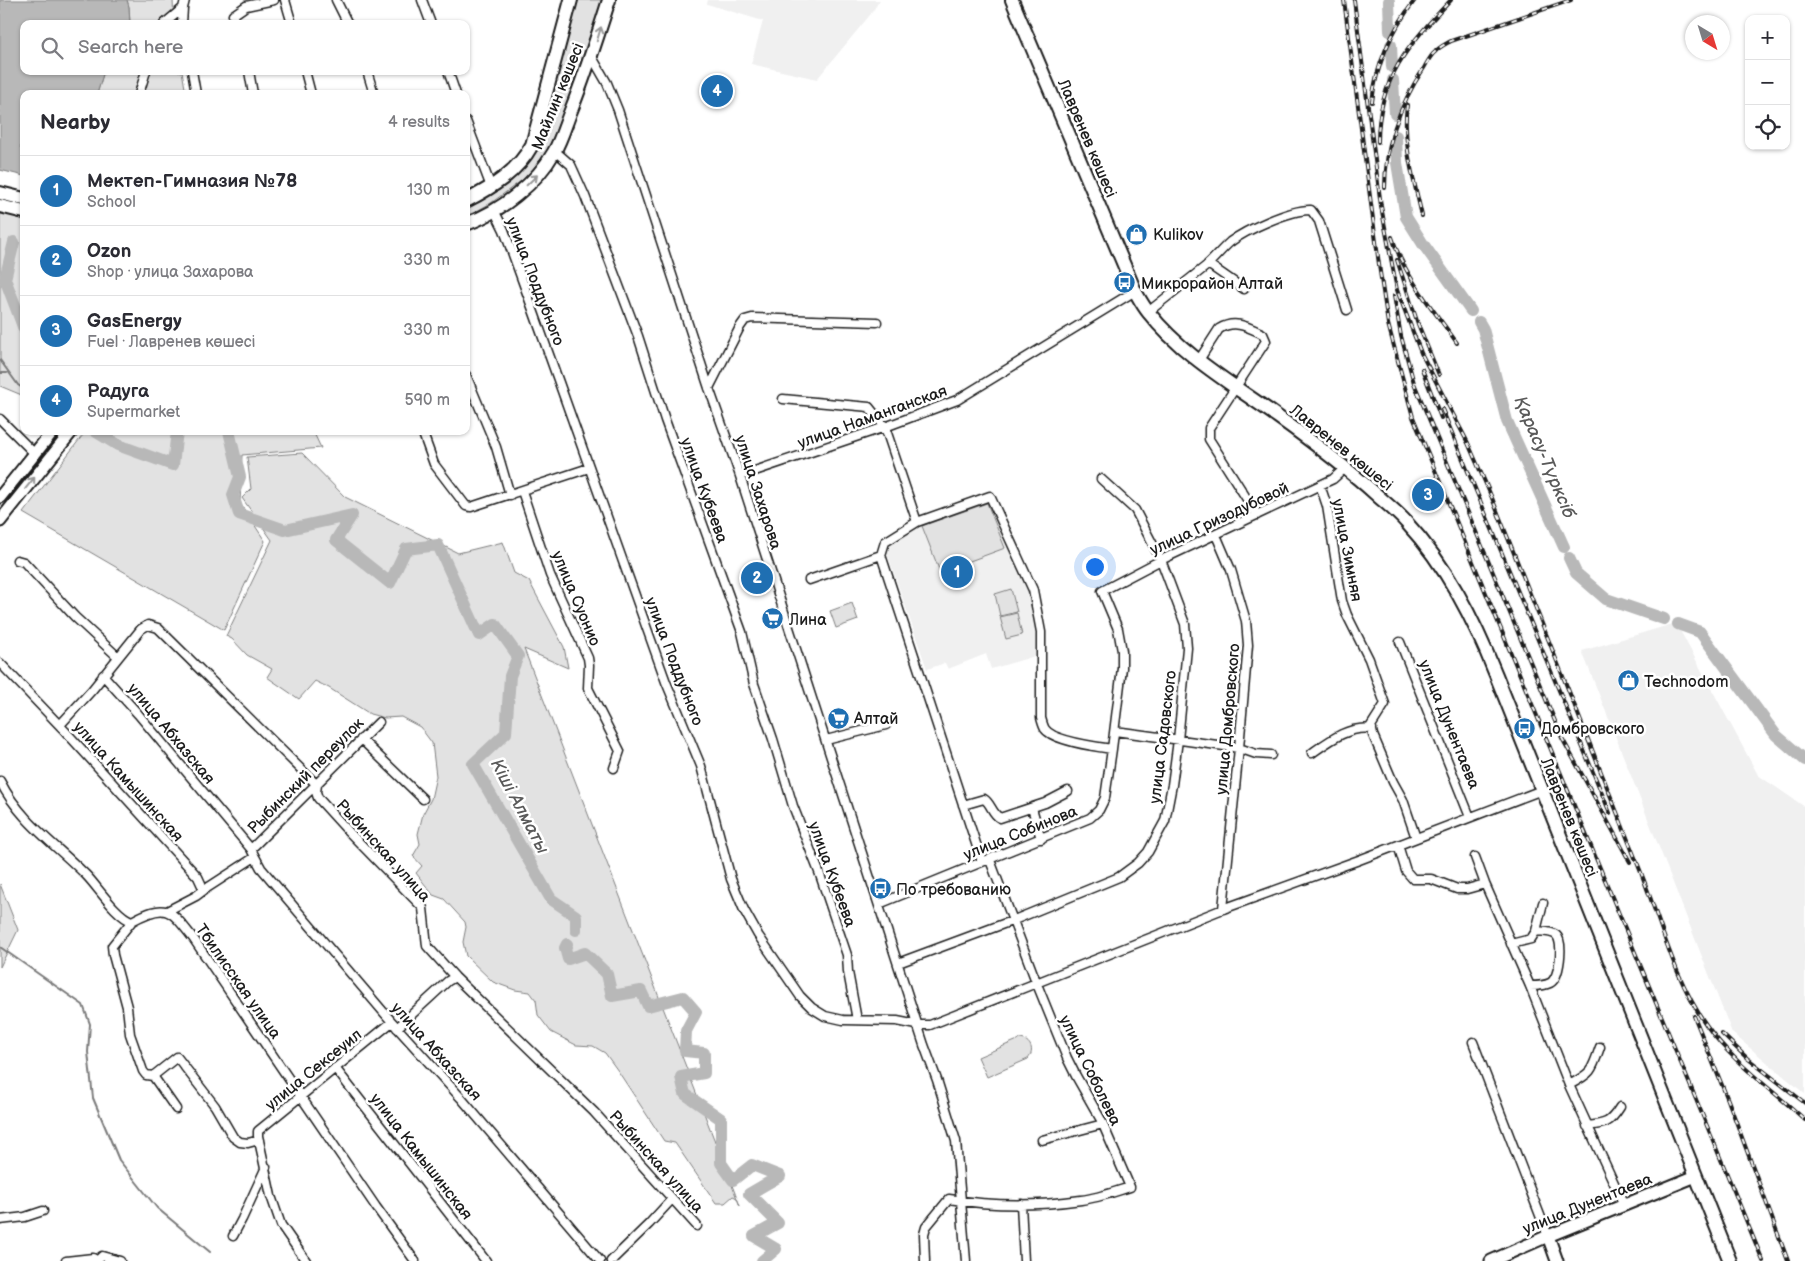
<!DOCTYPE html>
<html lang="en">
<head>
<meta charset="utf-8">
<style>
	:root { --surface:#fff; --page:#f7f7f7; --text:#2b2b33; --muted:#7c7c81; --line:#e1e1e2; --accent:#1f6fb2 }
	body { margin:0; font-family:"Balsamiq Sans",sans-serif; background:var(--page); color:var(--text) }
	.controls { position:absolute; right:15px; top:15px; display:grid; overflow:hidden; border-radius:10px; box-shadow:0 1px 4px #0004 }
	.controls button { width:45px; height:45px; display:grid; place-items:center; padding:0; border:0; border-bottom:1px solid var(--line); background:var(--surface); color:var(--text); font:25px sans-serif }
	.compass { position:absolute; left:1685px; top:15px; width:45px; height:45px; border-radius:50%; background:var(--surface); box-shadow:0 1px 4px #0004; rotate:142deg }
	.you { position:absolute; left:1094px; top:566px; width:18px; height:18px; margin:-12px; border:4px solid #fff; border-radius:50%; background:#1a73e8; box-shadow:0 0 0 8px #1a73e833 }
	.badge { display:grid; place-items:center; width:32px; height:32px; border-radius:50%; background:var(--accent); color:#fff; font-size:16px; font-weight:700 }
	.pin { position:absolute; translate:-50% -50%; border:2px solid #fff; box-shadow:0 1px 5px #0006 }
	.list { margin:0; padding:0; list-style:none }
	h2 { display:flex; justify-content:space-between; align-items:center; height:65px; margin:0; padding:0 20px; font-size:21px }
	h2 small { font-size:16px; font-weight:400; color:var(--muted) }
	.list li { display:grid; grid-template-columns:32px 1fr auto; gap:15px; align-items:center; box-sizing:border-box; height:70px; padding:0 20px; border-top:1px solid var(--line) }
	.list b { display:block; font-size:19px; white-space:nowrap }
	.list p { margin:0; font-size:16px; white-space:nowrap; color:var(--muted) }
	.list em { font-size:16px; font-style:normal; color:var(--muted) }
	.icon { flex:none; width:28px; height:28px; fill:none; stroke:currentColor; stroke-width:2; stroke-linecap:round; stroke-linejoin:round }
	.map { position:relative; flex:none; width:1805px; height:1261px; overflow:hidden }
	.search { position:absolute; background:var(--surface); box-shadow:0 1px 4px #0004; left:20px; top:20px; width:450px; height:55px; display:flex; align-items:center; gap:12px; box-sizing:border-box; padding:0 18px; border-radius:10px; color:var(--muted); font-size:19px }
	.panel { position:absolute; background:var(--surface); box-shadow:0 1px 4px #0004; left:20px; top:90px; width:450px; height:345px; border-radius:10px }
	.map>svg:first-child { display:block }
	.built { fill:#f0f0f0 }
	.green { fill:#e2e2e2; stroke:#7f7f7f }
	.water { fill:#b8b8b8; stroke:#7a7a7a }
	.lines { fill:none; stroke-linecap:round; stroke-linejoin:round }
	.stream { stroke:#7a7a7a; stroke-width:2 }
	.river { stroke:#b8b8b8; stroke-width:12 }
	.street-casing { stroke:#1c1c1c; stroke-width:11 }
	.secondary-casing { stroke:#1c1c1c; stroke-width:15 }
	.primary-casing { stroke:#1c1c1c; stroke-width:16 }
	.street { stroke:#fff; stroke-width:8 }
	.secondary { stroke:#fff; stroke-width:11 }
	.primary { stroke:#fff; stroke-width:12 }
	.rail-casing { stroke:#1c1c1c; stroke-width:4 }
	.rail { stroke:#fff; stroke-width:2; stroke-dasharray:5.5; stroke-linecap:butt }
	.oneway { stroke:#999 }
	.labels { text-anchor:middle; stroke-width:5; stroke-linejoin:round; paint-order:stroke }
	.street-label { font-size:16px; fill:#1c1c1c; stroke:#fff }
	.poi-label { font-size:16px; fill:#1c1c1c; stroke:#fff; text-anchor:start }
	.water-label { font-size:18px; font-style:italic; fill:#5a5a5a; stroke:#fff }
</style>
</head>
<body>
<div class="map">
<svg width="1805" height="1261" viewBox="0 0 1805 1261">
	<rect width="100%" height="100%" fill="#fff"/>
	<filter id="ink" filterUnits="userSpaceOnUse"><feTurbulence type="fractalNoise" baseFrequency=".02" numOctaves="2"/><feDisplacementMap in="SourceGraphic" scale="10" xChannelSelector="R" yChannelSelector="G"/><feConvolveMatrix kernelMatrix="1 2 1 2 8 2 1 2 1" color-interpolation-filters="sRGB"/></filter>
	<g filter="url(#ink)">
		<path class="built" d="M708,0H880L870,15L817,79L751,64L763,21L707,4Z
			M987,500L1029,590L1038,633L1035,656L991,669L986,654L948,669L945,663L927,669L887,553L888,546L893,540L918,526Z
			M1676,623L1758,775L1805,807V1094L1732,1033L1582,651Z"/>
		<path class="green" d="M127,0H173L174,24H130L129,7Z
			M577,0H605L577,78L547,152L525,178L491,203L466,217V205L475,202L541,134Z
			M104,71H182L186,94H97Z
			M0,211L24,218V396L0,386Z
			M57,431L64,432L0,513V502Z
			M86,431H313L321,448L242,455L240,503L265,541L224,630L23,513Z
			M302,453L345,497L458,553L503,542L514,573L529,581L564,647L568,668L524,649L740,1206L737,1198L733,1196L725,1203H716L675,1143L664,1141L618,1071L605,1053L593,1046L576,1045L551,1032L538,1015L536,1000L530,992L515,990L493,982L466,956L463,942L466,927L465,922L444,899L433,895L416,873L422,866L413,856L420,844L418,834L423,814L431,799L436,776L432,743L420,727L401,717L385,718L370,714L329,688L315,681L299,699L267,677L272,669L247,655L232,639L226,636L272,540L242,498L251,489L247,457Z
			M987,503L1005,548L940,572L922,526Z
			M1011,589L1017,612L1000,616L995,594Z
			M852,603L858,620L836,628L830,611Z
			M1017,613L1022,635L1006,639L1000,617Z
			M0,884L18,930L0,967Z
			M1020,1039C1031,1040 1035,1051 1028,1059L987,1077L978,1057Z"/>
		<path class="water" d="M0,0H127L129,7L130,24H24V71H104L97,94H24V143L20,147L24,153V176L0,170Z"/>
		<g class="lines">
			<path class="stream" d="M0,360L18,385L24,389
				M0,373H7
				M0,947L83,1005L90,1024L88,1052L93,1098L119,1160L157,1208L210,1252"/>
			<path class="river" d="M1389,1L1390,31
				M1391,45L1392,67
				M1393,80L1395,114
				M1396,136L1397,163L1406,217L1423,244L1471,311
				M14,242L5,279L24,329
				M1479,322L1483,329L1507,421L1564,547
				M95,431L118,445L173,465L177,431
				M229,431L240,477L233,495L239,514L285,530L352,515L336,540L390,583L406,549L438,545L479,635L495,624L518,656L510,676L506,733L473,764L551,899L576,916V930
				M1569,558L1576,573L1606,599L1664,619
				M1678,624L1700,632L1776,735L1805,760
				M567,944L565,948L568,959L585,953L607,974L612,996L641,991L648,1006L683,997L696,1012L686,1031L685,1051L704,1053V1073L681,1077L685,1094L721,1119V1163L733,1180L752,1165L780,1176L749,1194L778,1223L754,1236L776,1249L762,1261"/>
			<defs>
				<path id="street" d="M285,0L292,24
					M336,0L348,24
					M422,0L431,24
					M164,24L183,8
					M182,24L183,8L185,0
					M236,24L233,15L246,6L274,0
					M592,57L607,83L618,110L709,388L740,476L924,1045L937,1080L956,1141L966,1261
					M192,71L196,94
					M249,71L253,94
					M305,71L311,94
					M367,71L374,94
					M448,71L456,94
					M139,94L146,71
					M466,121L491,187
					M555,151L571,165L585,196L638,336L665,420L742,632L754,684L773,739L793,806L819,872L847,955L848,972L857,1020
					M494,210L504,230L532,307L666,682L701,766L731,879L744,910L758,935L800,996L812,1008L825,1016L843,1020L897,1021L917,1025H930L1223,909L1359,860L1542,790
					M1208,264L1244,289
					M1148,312C1167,297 1186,282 1205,267C1214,259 1221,250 1230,242C1246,230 1291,209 1311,210L1319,221L1347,310
					M1199,360L1219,329C1235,319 1248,327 1263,334L1266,341L1209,428V439L1257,515
					M466,375L496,447L510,495
					M709,388L740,327L745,320L752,318L877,322
					M783,399L869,407L885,427L917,522
					M0,419L35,454
					M422,431L434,464L466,506L471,507L589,468
					M740,476L885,427L957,400L1135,291
					M1320,485L1327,506L1342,601L1347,615L1369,659L1385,704L1371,726L1373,735L1393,782L1403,800L1416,838
					M522,491L550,575L588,658L589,665L588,688L620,751L614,768
					M1216,535L1231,570L1246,621L1248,645L1239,748L1223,909
					M17,560L24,562L75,617L118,657
					M809,580L881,555
					M1400,642L1470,817
					M0,663L65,731L198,877L204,890L196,896L167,911
					M103,675L138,714L251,849L255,857
					M60,725L92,690L141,629L148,625L158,628L317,785L316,792L318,798L348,831L423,908L427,946L455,977L594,1112L697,1226
					M1115,731L1239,748L1256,754L1271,755
					M361,739L423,799
					M826,740L886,725
					M1312,753C1329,741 1350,725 1372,729
					M0,781C20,821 55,844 86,875C97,886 117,917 132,921C167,902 170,909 193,938L376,1207L415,1261
					M963,805L984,799C991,803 992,814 1000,818L1045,803L1068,791
					M1032,808L1041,839
					M1398,845L1406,871L1413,879H1431L1457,889H1467L1485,884
					M251,849L379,722
					M1475,857L1485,884L1530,986L1569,1085L1624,1205
					M982,862L881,555L885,542L917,522L990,496L1033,590L1041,632V718C1042,721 1043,726 1045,729C1053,741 1098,747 1112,749
					M204,890L255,857L261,868L392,1022L461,1098L600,1261
					M879,904L1090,818L1099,810L1105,798L1112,749L1122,668V651L1118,629L1102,591L1161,560L1333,479L1346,467
					M132,921L112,946L113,955L127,1007L130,1034L143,1071L146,1075L153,1076L176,1109
					M1511,944L1531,939L1536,931L1543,903
					M898,963L1014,920L1119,877L1138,863L1148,852L1165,821L1172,785L1178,740L1187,648L1185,624L1161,560L1135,510L1101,479
					M1530,986C1536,986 1544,986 1550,983C1560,978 1564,942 1556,935C1551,931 1542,932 1536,931
					M397,1028L448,981L455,977
					M1473,1042L1548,1236
					M335,1068L486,1261
					M153,1076L177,1057L215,1106L233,1137L240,1142L248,1143L259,1140
					M1569,1085C1592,1073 1592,1071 1600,1047
					M1587,1126C1606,1124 1610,1123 1620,1107
					M1042,1140L1103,1124
					M1021,1204L1024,1261
					M0,1220L25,1217L43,1211
					M233,1236L242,1219L266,1167
					M66,1261L93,1258L97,1261
					M97,1261L102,1256L120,1261
					M306,1261L281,1225L271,1196L258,1136V1131L392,1022
					M611,1261L649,1224L672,1199
					M925,1261L924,1234L926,1227L949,1199C991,1206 1039,1206 1081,1200C1098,1198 1114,1192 1130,1187L1101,1120L1076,1076L1067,1058L1037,984L990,860"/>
				<path id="secondary" d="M0,497L53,431
					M0,521L72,431
					M1548,1236L1557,1261
					M1491,1261L1548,1236L1696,1176"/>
				<path id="primary" d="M1012,0L1135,291C1139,298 1143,306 1149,313C1183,356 1234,385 1278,417C1313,442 1347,468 1379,497C1388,505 1398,513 1406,522C1447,566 1474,620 1496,675L1730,1261
					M0,193L24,199
					M466,201C493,187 517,172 532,145L571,0
					M0,206L24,212
					M466,224C500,212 537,183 554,152C561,140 565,126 570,113C585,76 597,38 609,0"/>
			</defs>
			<use href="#street" class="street-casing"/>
			<use href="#secondary" class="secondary-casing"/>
			<use href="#primary" class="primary-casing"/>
			<use href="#street" class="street"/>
			<use href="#secondary" class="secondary"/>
			<use href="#primary" class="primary"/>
			<defs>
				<path id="rail" d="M1344,0L1380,272L1388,324L1413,417L1763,1261
					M1354,0L1381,206L1397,290L1421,353L1468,443L1492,498C1540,619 1588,739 1636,860C1659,915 1672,976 1707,1026C1733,1063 1772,1089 1805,1120
					M1372,102C1376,64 1392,30 1415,0
					M1407,105C1402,142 1414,180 1422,216
					M1378,142C1378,78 1409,44 1451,0
					M1385,188C1385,145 1400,104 1424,68C1427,63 1430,56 1435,52C1439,47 1446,44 1451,41L1571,0
					M1392,237C1404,276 1434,310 1457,343
					M1397,260L1418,324L1439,375
					M1394,296L1401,336L1414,383L1562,738L1630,862
					M1422,369L1441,418
					M1442,409L1610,813
					M1694,1016L1728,1100L1788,1261
					M1722,1034L1747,1058L1805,1103"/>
			</defs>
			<use href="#rail" class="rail-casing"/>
			<use href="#rail" class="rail"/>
		</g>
		<defs><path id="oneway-shaft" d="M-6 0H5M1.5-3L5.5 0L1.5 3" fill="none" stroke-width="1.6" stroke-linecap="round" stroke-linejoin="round" transform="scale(1.25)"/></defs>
		<g class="oneway">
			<use href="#oneway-shaft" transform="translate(599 34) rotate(-73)"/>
			<use href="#oneway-shaft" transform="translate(532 180) rotate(-44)"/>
			<use href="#oneway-shaft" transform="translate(30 483) rotate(-51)"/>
		</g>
	</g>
	<defs>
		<symbol id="shop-disc" viewBox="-11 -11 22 22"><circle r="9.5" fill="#1f6fb2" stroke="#fff"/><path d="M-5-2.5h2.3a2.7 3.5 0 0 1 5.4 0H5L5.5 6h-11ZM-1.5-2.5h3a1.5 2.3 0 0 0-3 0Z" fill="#fff"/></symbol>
		<symbol id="bus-disc" viewBox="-11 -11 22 22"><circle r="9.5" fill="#1f6fb2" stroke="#fff"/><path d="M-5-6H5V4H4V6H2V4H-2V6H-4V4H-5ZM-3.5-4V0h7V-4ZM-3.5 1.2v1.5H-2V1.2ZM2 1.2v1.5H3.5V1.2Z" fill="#fff"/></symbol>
		<symbol id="supermarket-disc" viewBox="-11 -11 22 22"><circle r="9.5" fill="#1f6fb2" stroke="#fff"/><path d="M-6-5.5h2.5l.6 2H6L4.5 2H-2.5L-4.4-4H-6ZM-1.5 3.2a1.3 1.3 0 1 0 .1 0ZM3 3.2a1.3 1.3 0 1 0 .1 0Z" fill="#fff"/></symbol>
	</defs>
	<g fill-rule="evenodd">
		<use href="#shop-disc" x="1124" y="222" width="25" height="25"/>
		<use href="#bus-disc" x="1112" y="270" width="25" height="25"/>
		<use href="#supermarket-disc" x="760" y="606" width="25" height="25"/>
		<use href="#shop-disc" x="1616" y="668" width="25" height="25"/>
		<use href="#supermarket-disc" x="826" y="706" width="25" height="25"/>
		<use href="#bus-disc" x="1512" y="716" width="25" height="25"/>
		<use href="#bus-disc" x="868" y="876" width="25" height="25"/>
	</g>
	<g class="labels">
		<g class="street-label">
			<text transform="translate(557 96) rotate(-68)" y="6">Майлин көшесі</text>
			<text transform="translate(1088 138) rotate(67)" y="6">Лавренев көшесі</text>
			<text transform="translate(536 281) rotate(69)" y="6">улица Поддубного</text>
			<text transform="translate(872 416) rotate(-20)" y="6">улица Наманганская</text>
			<text transform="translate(1342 447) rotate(39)" y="6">Лавренев көшесі</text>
			<text transform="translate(705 490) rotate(70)" y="6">улица Кубеева</text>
			<text transform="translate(759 492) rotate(72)" y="6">улица Захарова</text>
			<text transform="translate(1219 518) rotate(-25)" y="6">улица Гризодубовой</text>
			<text transform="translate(1348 550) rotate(79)" y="6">улица Зимняя</text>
			<text transform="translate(577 598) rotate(67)" y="6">улица Суонио</text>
			<text transform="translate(675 661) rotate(69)" y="6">улица Поддубного</text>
			<text transform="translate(1227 719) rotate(-85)" y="6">улица Домбровского</text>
			<text transform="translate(1450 724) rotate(68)" y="6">улица Дунентаева</text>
			<text transform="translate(172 733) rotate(50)" y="6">улица Абхазская</text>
			<text transform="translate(1162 737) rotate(-83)" y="6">улица Садовского</text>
			<text transform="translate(305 775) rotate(-45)" y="6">Рыбинский переулок</text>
			<text transform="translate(129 781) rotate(48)" y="6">улица Камышинская</text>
			<text transform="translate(1570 817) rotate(68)" y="6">Лавренев көшесі</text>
			<text transform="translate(1020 832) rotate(-22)" y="6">улица Собинова</text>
			<text transform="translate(384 850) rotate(48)" y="6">Рыбинская улица</text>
			<text transform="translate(833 874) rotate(70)" y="6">улица Кубеева</text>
			<text transform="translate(239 981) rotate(55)" y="6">Тбилисская улица</text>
			<text transform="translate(437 1051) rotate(48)" y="6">улица Абхазская</text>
			<text transform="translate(313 1069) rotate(-39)" y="6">улица Сексеуил</text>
			<text transform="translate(1091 1070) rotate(64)" y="6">улица Соболева</text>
			<text transform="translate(422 1156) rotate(52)" y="6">улица Камышинская</text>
			<text transform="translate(657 1161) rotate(48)" y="6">Рыбинская улица</text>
			<text transform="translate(1587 1203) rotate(-22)" y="6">улица Дунентаева</text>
		</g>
		<g class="poi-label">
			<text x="1153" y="240">Kulikov</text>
			<text x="1141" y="289">Микрорайон Алтай</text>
			<text x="789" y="625">Лина</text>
			<text x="1644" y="687">Technodom</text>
			<text x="854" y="724">Алтай</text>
			<text x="1541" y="734">Домбровского</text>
			<text x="896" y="895">По требованию</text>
		</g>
		<g class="water-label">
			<text transform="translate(1545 457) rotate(67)" y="6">Қарасу-Түрксіб</text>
			<text transform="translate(520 806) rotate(62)" y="6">Кіші Алматы</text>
		</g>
	</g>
</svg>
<div class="controls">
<button>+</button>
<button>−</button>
<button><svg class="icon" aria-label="locate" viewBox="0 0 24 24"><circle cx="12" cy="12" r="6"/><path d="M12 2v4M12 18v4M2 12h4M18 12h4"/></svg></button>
</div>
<svg class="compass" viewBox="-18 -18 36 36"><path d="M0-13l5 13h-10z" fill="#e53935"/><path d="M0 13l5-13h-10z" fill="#7c7c81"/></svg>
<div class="you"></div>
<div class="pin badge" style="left:957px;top:572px">1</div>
<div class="pin badge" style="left:757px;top:578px">2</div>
<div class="pin badge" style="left:1428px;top:495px">3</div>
<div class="pin badge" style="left:717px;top:91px">4</div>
<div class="search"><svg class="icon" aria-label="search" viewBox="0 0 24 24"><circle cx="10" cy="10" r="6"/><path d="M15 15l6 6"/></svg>Search here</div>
<section class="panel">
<h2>Nearby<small>4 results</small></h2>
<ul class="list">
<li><span class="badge">1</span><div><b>Мектеп-Гимназия №78</b><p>School</p></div><em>130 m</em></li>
<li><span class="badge">2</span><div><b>Ozon</b><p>Shop · улица Захарова</p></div><em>330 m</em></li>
<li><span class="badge">3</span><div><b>GasEnergy</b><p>Fuel · Лавренев көшесі</p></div><em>330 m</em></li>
<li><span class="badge">4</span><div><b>Радуга</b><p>Supermarket</p></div><em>590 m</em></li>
</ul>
</section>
</div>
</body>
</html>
